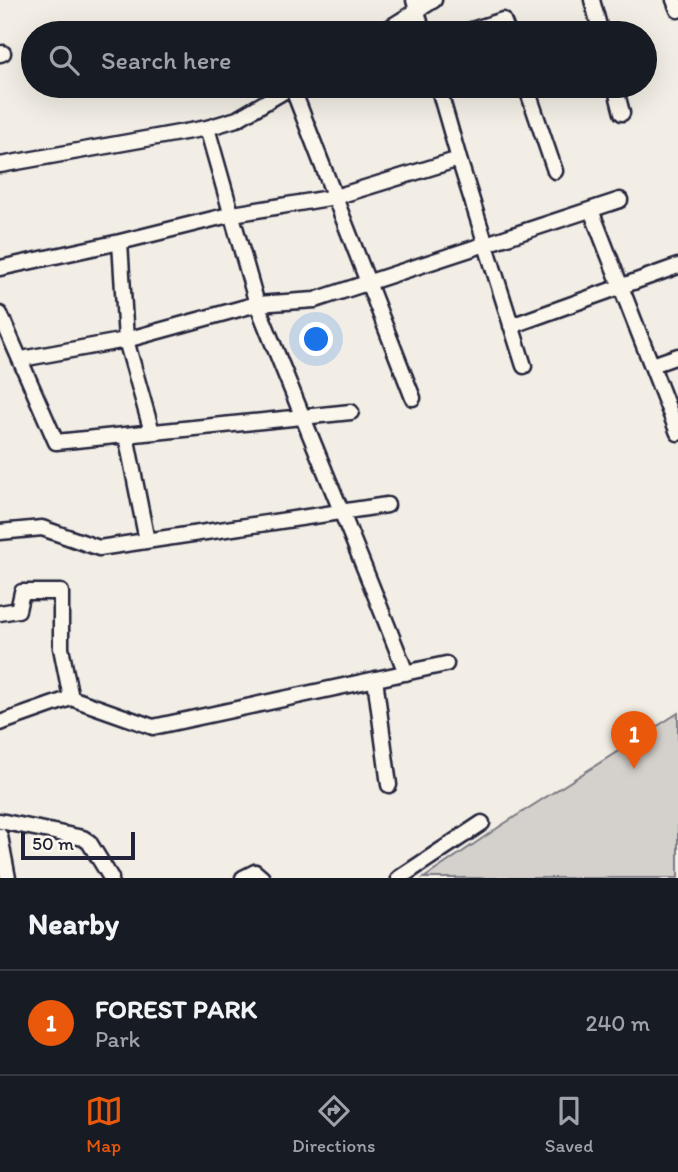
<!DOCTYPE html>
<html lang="en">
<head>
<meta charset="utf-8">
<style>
	:root { --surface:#171b24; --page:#242831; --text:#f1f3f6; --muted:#9ea1a6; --line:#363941; --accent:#ea580c }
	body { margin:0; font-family:Itim,sans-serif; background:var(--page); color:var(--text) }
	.scale { position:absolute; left:21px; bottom:18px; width:114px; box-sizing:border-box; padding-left:7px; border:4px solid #22223b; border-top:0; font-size:19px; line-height:24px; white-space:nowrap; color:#22223b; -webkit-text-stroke:5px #fbf7ec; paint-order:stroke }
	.you { position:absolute; left:317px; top:340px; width:24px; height:24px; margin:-18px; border:5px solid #fff; border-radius:50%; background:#1a73e8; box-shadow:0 0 0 10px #1a73e833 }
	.badge { display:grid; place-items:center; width:46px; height:46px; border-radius:50%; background:var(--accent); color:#fff; font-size:23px; font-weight:700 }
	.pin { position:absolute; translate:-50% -58px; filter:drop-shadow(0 2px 4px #0008) }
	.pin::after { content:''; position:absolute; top:37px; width:24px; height:21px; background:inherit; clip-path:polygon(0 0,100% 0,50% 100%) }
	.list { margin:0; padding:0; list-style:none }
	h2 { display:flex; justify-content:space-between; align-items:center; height:91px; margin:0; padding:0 28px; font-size:30px }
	h2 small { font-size:23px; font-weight:400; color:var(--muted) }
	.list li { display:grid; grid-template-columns:46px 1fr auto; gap:21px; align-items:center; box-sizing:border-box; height:105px; padding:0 28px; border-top:2px solid var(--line) }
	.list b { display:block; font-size:26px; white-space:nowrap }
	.list p { margin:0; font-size:23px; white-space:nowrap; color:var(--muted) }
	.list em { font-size:23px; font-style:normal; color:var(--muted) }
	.icon { flex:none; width:38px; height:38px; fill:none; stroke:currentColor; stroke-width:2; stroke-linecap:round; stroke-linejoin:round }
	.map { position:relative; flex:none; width:678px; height:878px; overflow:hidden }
	.search { position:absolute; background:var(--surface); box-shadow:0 7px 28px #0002; left:21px; right:21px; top:21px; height:77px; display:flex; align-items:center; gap:18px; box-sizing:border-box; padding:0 24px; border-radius:38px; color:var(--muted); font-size:26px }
	.sheet { height:196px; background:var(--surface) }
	nav { display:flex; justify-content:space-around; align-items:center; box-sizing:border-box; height:98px; border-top:2px solid var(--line); background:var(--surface); font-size:19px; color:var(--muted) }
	nav a { display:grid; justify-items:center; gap:4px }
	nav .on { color:var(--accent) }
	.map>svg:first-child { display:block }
	.green { fill:#d4d1cc; stroke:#7b7a84; stroke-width:2 }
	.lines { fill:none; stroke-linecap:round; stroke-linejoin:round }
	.minor-casing { stroke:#22223b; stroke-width:19 }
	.minor { stroke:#fbf7ec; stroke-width:14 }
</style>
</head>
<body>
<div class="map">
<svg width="678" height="878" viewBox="0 0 678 878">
	<rect width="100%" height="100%" fill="#f2eee5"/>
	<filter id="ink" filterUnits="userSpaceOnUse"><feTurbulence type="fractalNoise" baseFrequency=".0143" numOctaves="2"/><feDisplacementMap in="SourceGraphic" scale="14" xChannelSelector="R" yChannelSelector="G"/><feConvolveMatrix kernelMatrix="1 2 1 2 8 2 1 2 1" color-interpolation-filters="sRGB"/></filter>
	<g filter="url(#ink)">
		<path class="green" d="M678,713V878H424L502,825Z"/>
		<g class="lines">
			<defs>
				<path id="minor" d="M414,0L423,33
					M592,0L601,33
					M674,0L678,10
					M381,33L434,0
					M462,33L503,20L508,33
					M0,54L3,53
					M438,86L459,159
					M526,86L555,171
					M615,86L622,113
					M292,87L413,398
					M0,165L207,128L237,119L293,86
					M591,210L678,433
					M120,242L233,214L335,197L459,159L524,366
					M0,268L120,242L126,340L257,304L207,128
					M0,314L56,442L351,412
					M511,326L678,266
					M27,358L126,340L152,432
					M652,365L678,356
					M126,435L147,541
					M0,532L42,528L99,548L387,505
					M0,613L18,610L22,592H61V648L71,698L0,723
					M406,673C358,549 306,427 257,304L315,300L620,200
					M375,679L389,785
					M71,698L153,727L446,664
					M0,821L83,838L89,842L111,878
					M0,836L8,878
					M243,878L255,872L262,878
					M399,878L482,823"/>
			</defs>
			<use href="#minor" class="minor-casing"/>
			<use href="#minor" class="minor"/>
		</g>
	</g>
</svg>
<div class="scale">50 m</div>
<div class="you"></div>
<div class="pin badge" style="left:634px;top:769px">1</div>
<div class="search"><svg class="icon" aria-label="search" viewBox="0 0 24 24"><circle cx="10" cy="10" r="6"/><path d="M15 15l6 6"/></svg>Search here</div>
</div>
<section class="sheet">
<h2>Nearby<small></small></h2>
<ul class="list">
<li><span class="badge">1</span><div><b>FOREST PARK</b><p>Park</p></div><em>240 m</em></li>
</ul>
</section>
<nav>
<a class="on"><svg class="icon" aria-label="map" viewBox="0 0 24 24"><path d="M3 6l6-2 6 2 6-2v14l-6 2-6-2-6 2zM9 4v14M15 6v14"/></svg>Map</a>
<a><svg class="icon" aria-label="directions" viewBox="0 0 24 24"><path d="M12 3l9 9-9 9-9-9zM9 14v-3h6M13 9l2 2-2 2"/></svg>Directions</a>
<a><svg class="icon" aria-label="saved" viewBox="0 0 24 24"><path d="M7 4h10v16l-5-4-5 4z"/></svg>Saved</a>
</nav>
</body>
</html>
